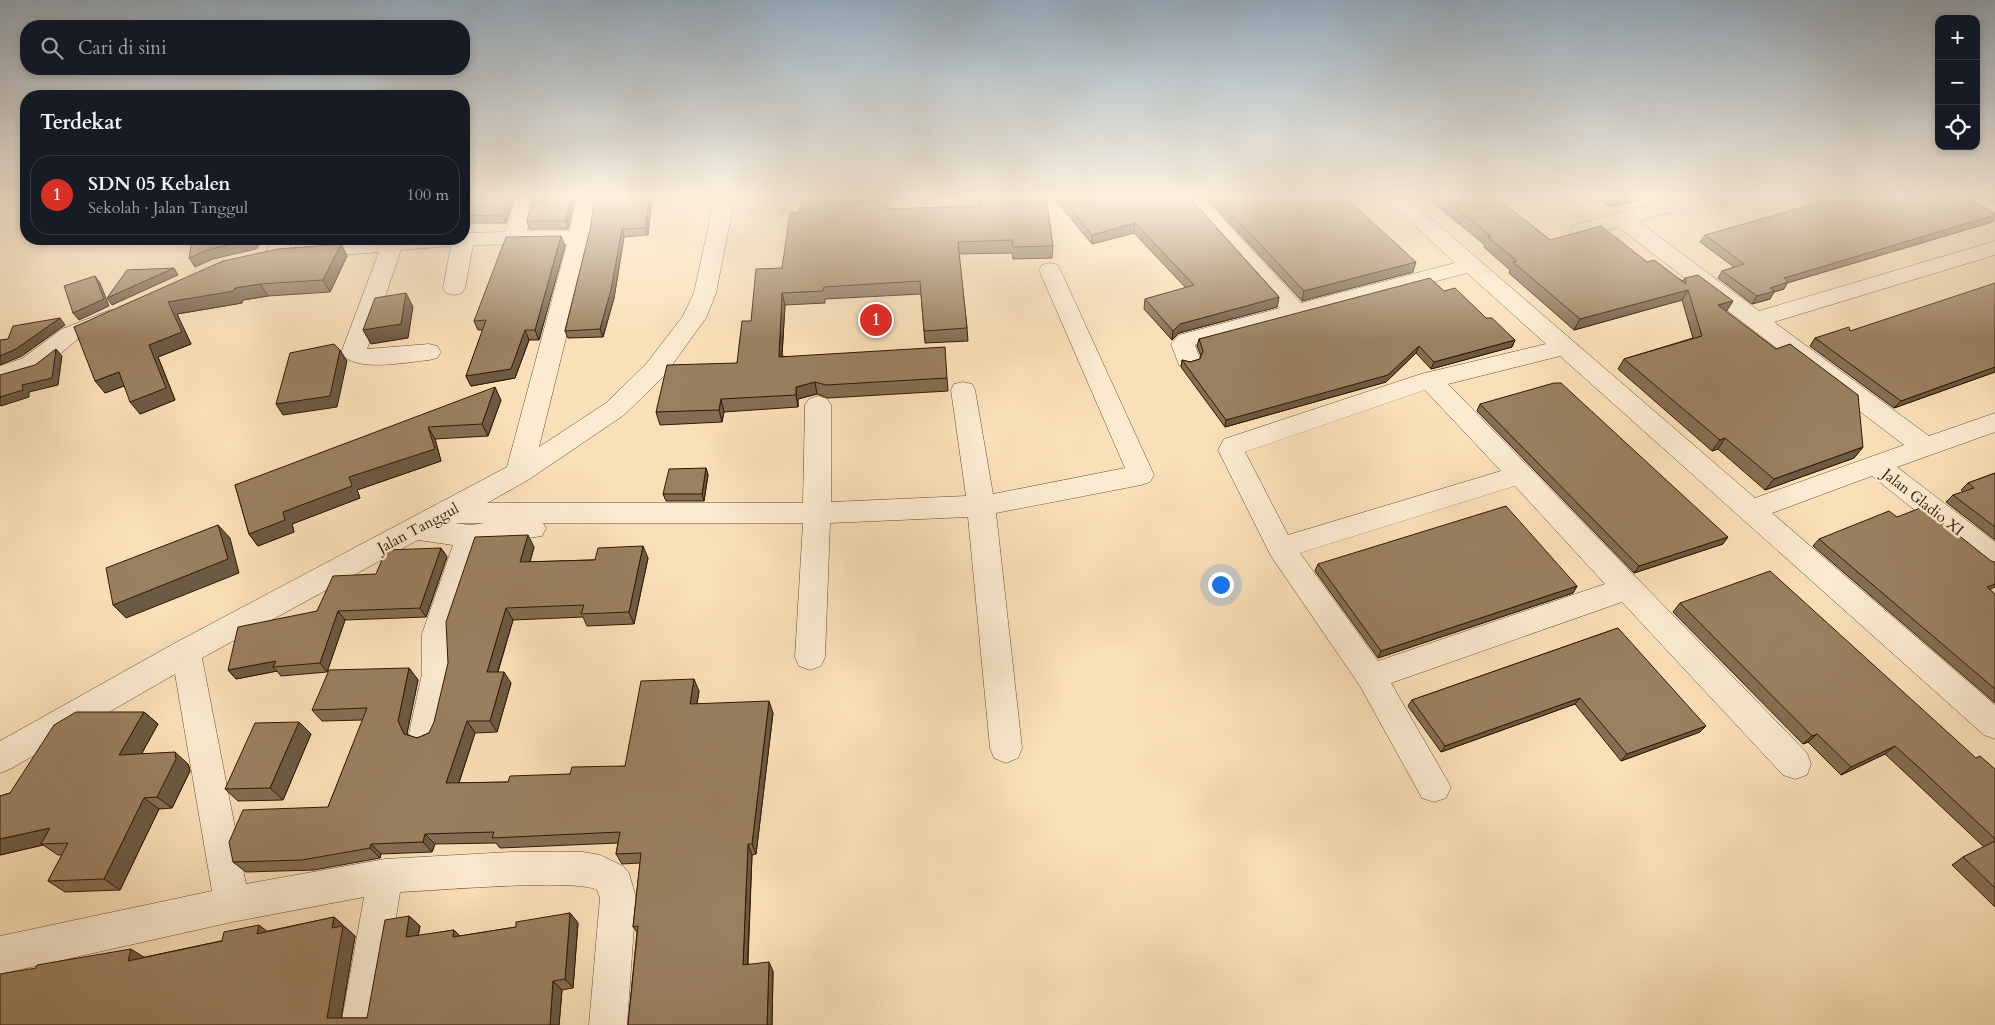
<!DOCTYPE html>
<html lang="id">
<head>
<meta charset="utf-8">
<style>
	:root { --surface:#171b24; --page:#242831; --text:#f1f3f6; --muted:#9ea1a6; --line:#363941; --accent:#d93025 }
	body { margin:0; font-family:Cardo,serif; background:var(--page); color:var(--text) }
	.controls { position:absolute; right:15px; top:15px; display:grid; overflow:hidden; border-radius:10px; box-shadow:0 2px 8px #0003 }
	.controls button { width:45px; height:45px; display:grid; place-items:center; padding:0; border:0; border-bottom:1px solid var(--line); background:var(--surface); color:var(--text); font:25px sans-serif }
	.you { position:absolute; left:1220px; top:584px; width:18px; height:18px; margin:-12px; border:4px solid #fff; border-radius:50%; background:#1a73e8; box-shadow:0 0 0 8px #1a73e833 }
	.badge { display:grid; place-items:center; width:32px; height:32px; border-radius:50%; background:var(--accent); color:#fff; font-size:16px; font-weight:700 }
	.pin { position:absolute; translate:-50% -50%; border:2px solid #fff; box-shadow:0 1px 5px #0006 }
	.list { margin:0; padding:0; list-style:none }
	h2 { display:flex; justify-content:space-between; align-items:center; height:65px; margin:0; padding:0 20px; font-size:21px }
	h2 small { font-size:16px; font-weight:400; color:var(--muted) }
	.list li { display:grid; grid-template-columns:32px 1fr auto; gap:15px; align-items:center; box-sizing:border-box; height:80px; margin:0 10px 10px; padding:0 10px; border:1px solid var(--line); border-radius:20px }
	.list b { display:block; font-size:19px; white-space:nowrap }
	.list p { margin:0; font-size:16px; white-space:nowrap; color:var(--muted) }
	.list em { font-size:16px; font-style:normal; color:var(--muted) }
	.icon { flex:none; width:28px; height:28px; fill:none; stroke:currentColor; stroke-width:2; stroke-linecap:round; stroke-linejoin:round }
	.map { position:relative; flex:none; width:1995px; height:1025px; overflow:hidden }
	.search { position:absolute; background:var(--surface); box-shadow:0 2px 8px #0003; left:20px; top:20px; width:450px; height:55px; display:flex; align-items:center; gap:12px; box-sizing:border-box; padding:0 18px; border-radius:20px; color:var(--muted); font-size:19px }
	.panel { position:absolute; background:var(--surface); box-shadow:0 2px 8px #0003; left:20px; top:90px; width:450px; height:155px; border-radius:20px }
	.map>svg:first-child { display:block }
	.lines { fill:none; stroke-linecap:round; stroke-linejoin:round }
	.minor-casing { stroke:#654a2e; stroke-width:1 }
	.minor { fill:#fcebd1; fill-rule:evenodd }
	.wall { fill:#846e53; stroke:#331800 }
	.shaded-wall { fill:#6c5a43; stroke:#331800 }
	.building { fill:#9a8060; stroke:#331800 }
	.labels { text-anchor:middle; stroke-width:5; stroke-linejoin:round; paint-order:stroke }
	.street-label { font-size:15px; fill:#331800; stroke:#fcebd1 }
</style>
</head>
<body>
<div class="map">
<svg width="1995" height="1025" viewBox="0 0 1995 1025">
	<rect width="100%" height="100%" fill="#fae0b8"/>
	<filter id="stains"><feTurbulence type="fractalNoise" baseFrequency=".004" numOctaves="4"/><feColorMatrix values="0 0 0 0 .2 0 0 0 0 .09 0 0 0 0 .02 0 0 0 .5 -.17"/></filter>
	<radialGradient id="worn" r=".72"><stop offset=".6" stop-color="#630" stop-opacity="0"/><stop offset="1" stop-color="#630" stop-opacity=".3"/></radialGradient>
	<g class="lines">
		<defs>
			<path id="minor" d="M516,196H536L527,231H570L577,196H597L591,237L539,447L606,403L646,364L683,316L694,293L715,196H735L716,293L706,318L664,376L624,415L528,480L487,503H803L805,405L809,399L818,396L827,399L831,405V502L966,496L951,390L954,384L963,382L972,384L975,390L993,494L1125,468L1039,270L1042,265L1050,263L1058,265L1154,475L1150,482L1141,485L996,513L1022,748L1018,758L1006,763L994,758L990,748L968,517L830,523L825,657L821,666L810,670L799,666L795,657L803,523H543L546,528L542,536L481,545L452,634L454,674L441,733L436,743L425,747L414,743L409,733L422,674V634L453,545L418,540L202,658L246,884L385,859L511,852H583L600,855L623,866L629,873L636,898L627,1025H589L600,898L597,890C577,878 432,891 400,892L379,1025H341L364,897L232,922L0,974V936L212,891L175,674L12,768L0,773V741L175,643L507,467L567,244L473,245L465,288L462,293L454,295L446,293L443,288L451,246L401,250L367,349L429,344L437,346L441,352L437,358L429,360C407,362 354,373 341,353L379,252L306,258L298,256L295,251L298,246L306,244L381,239H464V233L505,232ZM455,523H485L470,525Z
				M773,196H793L794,200L1043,196L1036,203L1029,205L926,210L792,212L778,208Z
				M1181,196H1202L1301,303L1455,263L1383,196H1405L1755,498L1904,445L1618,227L1582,236L1574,235L1571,230L1574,225L1685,196H1718L1715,200L1638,221L1759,311L1995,241V255L1774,322L1929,436L1995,413V432L1897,467L1995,542V569L1985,566L1872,476L1772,513L1995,705V739L1984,735L1560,356L1448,384L1807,753L1811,764L1807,775L1795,779L1783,775L1622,602L1391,683L1451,787L1446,798L1434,802L1422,798L1360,686L1271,556L1218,450L1224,439L1421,374L1546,344L1467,273L1195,345L1200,359L1197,365L1188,367L1179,365L1171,344L1179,335L1280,308ZM1425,390L1501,471L1288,535L1245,452ZM1515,486L1605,584L1378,661L1300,553Z
				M271,239H293L285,259L277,261L269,259L266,254Z
				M111,310L119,312L123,317L119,322L78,339L41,370L0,382V366L23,358L62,329Z"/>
		</defs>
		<use href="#minor" class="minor-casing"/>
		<use href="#minor" class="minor"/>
	</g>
	<path class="wall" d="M464,196H514L506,223H464Z
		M576,196L568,229H529L527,221Z
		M652,196L648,235L624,237L614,298L603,337L568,338L565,331L590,230Z
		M805,196H888V197L805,198Z
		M1052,196H1188L1279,297L1277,307L1179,333L1172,340L1144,309L1145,299L1186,288L1134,233L1092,244Z
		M1204,196H1344L1413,272L1302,301Z
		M1425,196H1494L1550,240L1647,262L1683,281L1685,278L1726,312L1863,447L1854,458L1765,490L1718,449L1712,451L1618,369L1624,359L1693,338L1682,300L1574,330L1509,273L1510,270L1484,247L1485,245Z
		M1595,196H1656L1611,207Z
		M1980,196H1995V204Z
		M979,197L1053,246L1052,258L1013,259L1012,253L959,254L967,328L968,341L925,343L921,294L825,299V303L785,305L782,356L947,378L948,391L828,398L817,394L798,399V407L724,412L722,422L660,425L656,412L737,363L751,321L782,268L799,213L886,200L887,209L979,206Z
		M1992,222L1787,283L1784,289L1774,292L1770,299L1752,304L1718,278L1722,271L1734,267L1700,242L1705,235Z
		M561,236L565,246L539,340H529L515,378L471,386L466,376L483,330H478L474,321Z
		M341,244L347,256L330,292L268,296L243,300L242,303L177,314L191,344L158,357L175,400L140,414L124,386L105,393L74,327Z
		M1444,291L1486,318L1515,340L1512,347L1431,369L1416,353L1386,382L1225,427L1181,367L1182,360L1190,362L1200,359L1201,356L1197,346L1199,339Z
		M1850,331L1995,372L1894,408L1810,346L1815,338Z
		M501,400L488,436L435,439L441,461L357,490L360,498L292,524L294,532L258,546L249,534L235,485Z
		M1480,404L1723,544L1634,573L1477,411Z
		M706,468L708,475L704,501H666L663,494Z
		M1995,473V540L1946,502L1953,495L1963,492L1961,490L1968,483Z
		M1897,517L1991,561L1990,590L1995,594V703L1813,546L1819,539Z
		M534,547L530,562L648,558L634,624L587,626L583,617L513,620L498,672L511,683L497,732L475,733L459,783L508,782L570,774L625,766L699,691L697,704L773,713L756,854L752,855L748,964L773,971L772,1025H628L637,932L633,927L640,863L622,864L616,854L618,843L500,848L496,843L435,844L432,852L381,854L380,858L314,870L246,872L233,862L328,807L363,720L322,721L312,710L409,668L418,680L407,733L408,735L417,738L429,733Z
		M441,548L447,557L426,617L345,620L327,672L281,676L277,671L236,679L228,670L317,611L376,574Z
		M1318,564L1577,586L1573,593L1378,658L1315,571Z
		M1680,603L1995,769V907L1952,865L1963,857L1984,847L1915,782L1885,754L1841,775L1808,742L1803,744L1673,612Z
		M1618,628L1700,732L1621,761L1575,704L1441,752L1408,706L1412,700Z
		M144,712L158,724L142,753L188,764L190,771L172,808L159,809L120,890L65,892L48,881L62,855H58L43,845L0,855V796L10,793Z
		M311,734L283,800L238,801L225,789Z
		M570,913L578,923L573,988L562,990L559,1025H0L36,968L145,957L334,917L355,936L341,1018H367L409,916L420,926L418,936L454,930L460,936L516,927Z"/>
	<path class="shaded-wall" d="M509,196H514L506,223L503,216Z
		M571,196H576L568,229L566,221Z
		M649,196H652L648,235L646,228Z
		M1616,196H1656L1611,207Z
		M1995,215V218L1992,222L1787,283L1784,289L1774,292L1770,299L1752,304L1757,296L1784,278Z
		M1135,223L1134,233L1092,244V235Z
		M622,229L624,237L614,298L603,337L600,329Z
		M561,236L565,246L539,340L535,330Z
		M251,239H264L256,249L213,259L195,267L189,258L207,250Z
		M341,244L347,256L330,292L323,280Z
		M1416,262L1413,272L1302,301L1304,291Z
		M174,268L178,275L112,305L107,298Z
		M95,276L100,283L109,306L79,320L73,313Z
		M260,284L268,296L243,300L242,303L177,314L191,344L158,357L175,400L140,414L130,402L149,345L168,302L235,288Z
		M1688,290L1682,300L1574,330L1580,319Z
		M406,293L413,307L408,338L371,344L363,330Z
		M782,293L785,305L781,369L779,357Z
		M1279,297L1277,307L1179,333L1172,340L1173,331L1180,324Z
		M1733,301L1726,312L1718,305Z
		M60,318L65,325L22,356L0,365V356Z
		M525,330L529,340L515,378L471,386L466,376Z
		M1515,340L1512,347L1431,369L1434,362Z
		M1419,346L1416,353L1386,382L1225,427L1226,420Z
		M56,349L62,356L58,385L29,392V397L1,406L0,405V397L22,385Z
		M340,350L347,361L337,407L283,415L276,404Z
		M1995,367V372L1894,408L1901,401Z
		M119,372L129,384L105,393L95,381Z
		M815,382L817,394L798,399V407L796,395V387Z
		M495,387L501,400L488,436L482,424Z
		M721,399L724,412L722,422L719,410Z
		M428,427L435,439L441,461L357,490L360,498L292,524L294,532L258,546L249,534L283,512L349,477Z
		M1725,438L1718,449L1712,451L1720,440Z
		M1863,447L1854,458L1765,490L1774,479Z
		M706,468L708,475L704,501L702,494Z
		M218,525L230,538L239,573L126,618L113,605Z
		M528,535L534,547L526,575L520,562Z
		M1728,537L1723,544L1634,573L1639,566Z
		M643,546L648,558L634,624L629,612Z
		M441,548L447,557L426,617L420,608Z
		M1995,584V587L1980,594L1987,587Z
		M1577,586L1573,593L1378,658L1381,651Z
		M506,608L513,620L494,684L487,672Z
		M338,611L345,620L327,672L320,663Z
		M276,661L273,667L277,671L236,679L228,670Z
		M409,668L418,680L407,733L413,745L404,734L398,721Z
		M504,672L511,683L497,732L490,721Z
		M694,679L699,691L695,716L690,704Z
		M1580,698L1575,704L1441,752L1445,746Z
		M769,701L773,713L756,854L752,844Z
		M144,712L158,724L134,767L119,755Z
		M467,721L475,733L455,794L446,783Z
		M299,722L311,734L283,800L270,788Z
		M1706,726L1700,732L1621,761L1627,754Z
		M1817,734L1808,742L1803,744L1812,736Z
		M1895,746L1885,754L1841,775L1851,767Z
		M175,752L188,764L190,771L172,808L157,797Z
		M144,798L159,809L120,890L104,879Z
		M50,828L41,844L43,845L0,855V839Z
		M425,834L435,844L432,852L423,842Z
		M371,844L381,854L380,858L370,848Z
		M748,844L752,855L747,974L743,965Z
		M570,913L578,923L573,988L565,979Z
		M409,916L420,926L416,947L406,937Z
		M334,917L355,936L340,1025L327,1018L332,928Z
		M259,925L272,935L257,934Z
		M454,930L464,940L453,937Z
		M131,949L147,959L128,961Z
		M769,962L773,971L772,1025H767Z
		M553,981L562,990L559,1025H550Z"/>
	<path class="building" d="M464,196H509L503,216L464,215Z
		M533,196H571L566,221H527Z
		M595,196H649L646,228L622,229L611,290L600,329L565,331L590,230Z
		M1014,196H1046L1053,246L1013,247L1012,240L958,242L967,328L924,331L920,281L824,287L823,291L782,293L779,357L945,347L947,378L826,385L815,382L796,387V395L721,399L719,410L656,412L667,365L737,363L742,321H751L756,269L782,268L790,213H799L801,202L886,200V209L980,206L979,197Z
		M1060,196H1188L1279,297L1180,324L1173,331L1145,299L1194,285L1135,223L1092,235Z
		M1215,196H1344L1416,262L1304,291Z
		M1441,196H1494L1550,240L1601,226L1647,262L1654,260L1686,284L1685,278L1698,275L1733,301L1718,305L1776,349L1790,344L1858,395L1863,447L1774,479L1725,438L1720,440L1624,359L1702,336L1688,290L1580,319L1513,262L1517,261L1488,237L1491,236Z
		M1842,196H1961L1995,213V215L1784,278L1788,282L1770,288L1775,291L1757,296L1722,271L1744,264L1705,235Z
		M561,236L535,330H525L511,369L466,376L486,320L474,321L506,237Z
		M192,239H251L207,250L189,258Z
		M341,244L323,280L260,284L235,288L234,291L168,302L182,332L149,345L166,388L130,402L119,372L95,381L74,327L223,261L278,249Z
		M174,268L107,298L127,270Z
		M95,276L104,299L73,313L64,286Z
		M1430,278L1444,291L1455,288L1486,318H1492L1515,340L1434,362L1419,346L1388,375L1226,420L1182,360L1190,362L1200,359L1203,351L1199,339Z
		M1995,283V367L1901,401L1815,338L1849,327L1850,331Z
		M406,293L401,324L363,330L375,298Z
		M60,318L16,349L0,356V340L8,339L13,326Z
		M334,344L340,350L330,396L276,404L290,353Z
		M56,349L52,378L22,385L23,390L0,397V375L35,365Z
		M1554,383H1561L1728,537L1639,566L1480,404Z
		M495,387L482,424L428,427L435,449L349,477L352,486L283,512L285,520L249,534L235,485Z
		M706,468L702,494H663L669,469Z
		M1995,473V527L1953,495L1974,488L1968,483Z
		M1506,506L1577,586L1381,651L1318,564Z
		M1923,507L1991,561L1995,562V584L1987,587L1995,594V689L1819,539L1889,511L1897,517Z
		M218,525L228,559L113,605L106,568Z
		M528,535L520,562L595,560L598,548L643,546L629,612L581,614L584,605L506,608L487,672H504L490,721H467L446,783L508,782L510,776L570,774L572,767L625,766L641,681L694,679L690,704L769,701L752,844H748L743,965L769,962L767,1025H628L638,926L633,927L641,853L616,854L620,832L492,838L494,832L425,834L423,842L371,844L370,848L302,860L233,862L229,842L243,810L328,807L367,708L312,710L329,670L409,668L398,721L404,734L417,738L429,733L434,722L448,663L446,622L475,537Z
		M441,548L420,608L338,611L320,663L273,667L276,661L228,670L238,627L317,611L333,576L376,574L386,550Z
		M1770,571L1976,758L1980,756L1995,769V839L1926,774L1895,746L1851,767L1817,734L1812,736L1680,603Z
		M1618,628L1706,726L1627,754L1580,698L1445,746L1412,700Z
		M76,712H144L119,755L175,752L176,759L157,797L144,798L104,879L48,881L68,843L41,844L50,828L0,839V796L10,793L54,725Z
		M299,722L270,788L225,789L255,723Z
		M1995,841V888L1963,857Z
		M570,913L565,979L553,981L550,1025H0V974L36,968L37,965L131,949L128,961L222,941L224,932L259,925L257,934L334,917L332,928L343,926L327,1018H367L385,920L409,916L406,937L454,930L453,937L516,927V922Z"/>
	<linearGradient id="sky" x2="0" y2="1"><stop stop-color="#94aabc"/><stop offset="0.58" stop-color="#fdf1df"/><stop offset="1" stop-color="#fdf1df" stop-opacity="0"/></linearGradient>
	<rect width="1995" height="339" fill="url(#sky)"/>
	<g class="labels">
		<g class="street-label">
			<text transform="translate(1923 502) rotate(38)" y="5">Jalan Gladio XI</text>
			<text transform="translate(418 528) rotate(-28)" y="5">Jalan Tanggul</text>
		</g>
	</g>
	<rect width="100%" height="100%" filter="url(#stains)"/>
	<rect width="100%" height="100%" fill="url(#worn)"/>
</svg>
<div class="controls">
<button>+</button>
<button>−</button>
<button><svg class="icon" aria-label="locate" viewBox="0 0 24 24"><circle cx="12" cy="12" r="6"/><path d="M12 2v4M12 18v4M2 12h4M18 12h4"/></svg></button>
</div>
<div class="you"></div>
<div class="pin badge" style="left:876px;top:320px">1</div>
<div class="search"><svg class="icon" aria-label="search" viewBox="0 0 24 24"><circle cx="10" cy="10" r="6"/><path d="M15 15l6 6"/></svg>Cari di sini</div>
<section class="panel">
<h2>Terdekat<small></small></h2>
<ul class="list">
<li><span class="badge">1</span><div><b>SDN 05 Kebalen</b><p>Sekolah · Jalan Tanggul</p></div><em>100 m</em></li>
</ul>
</section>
</div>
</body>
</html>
